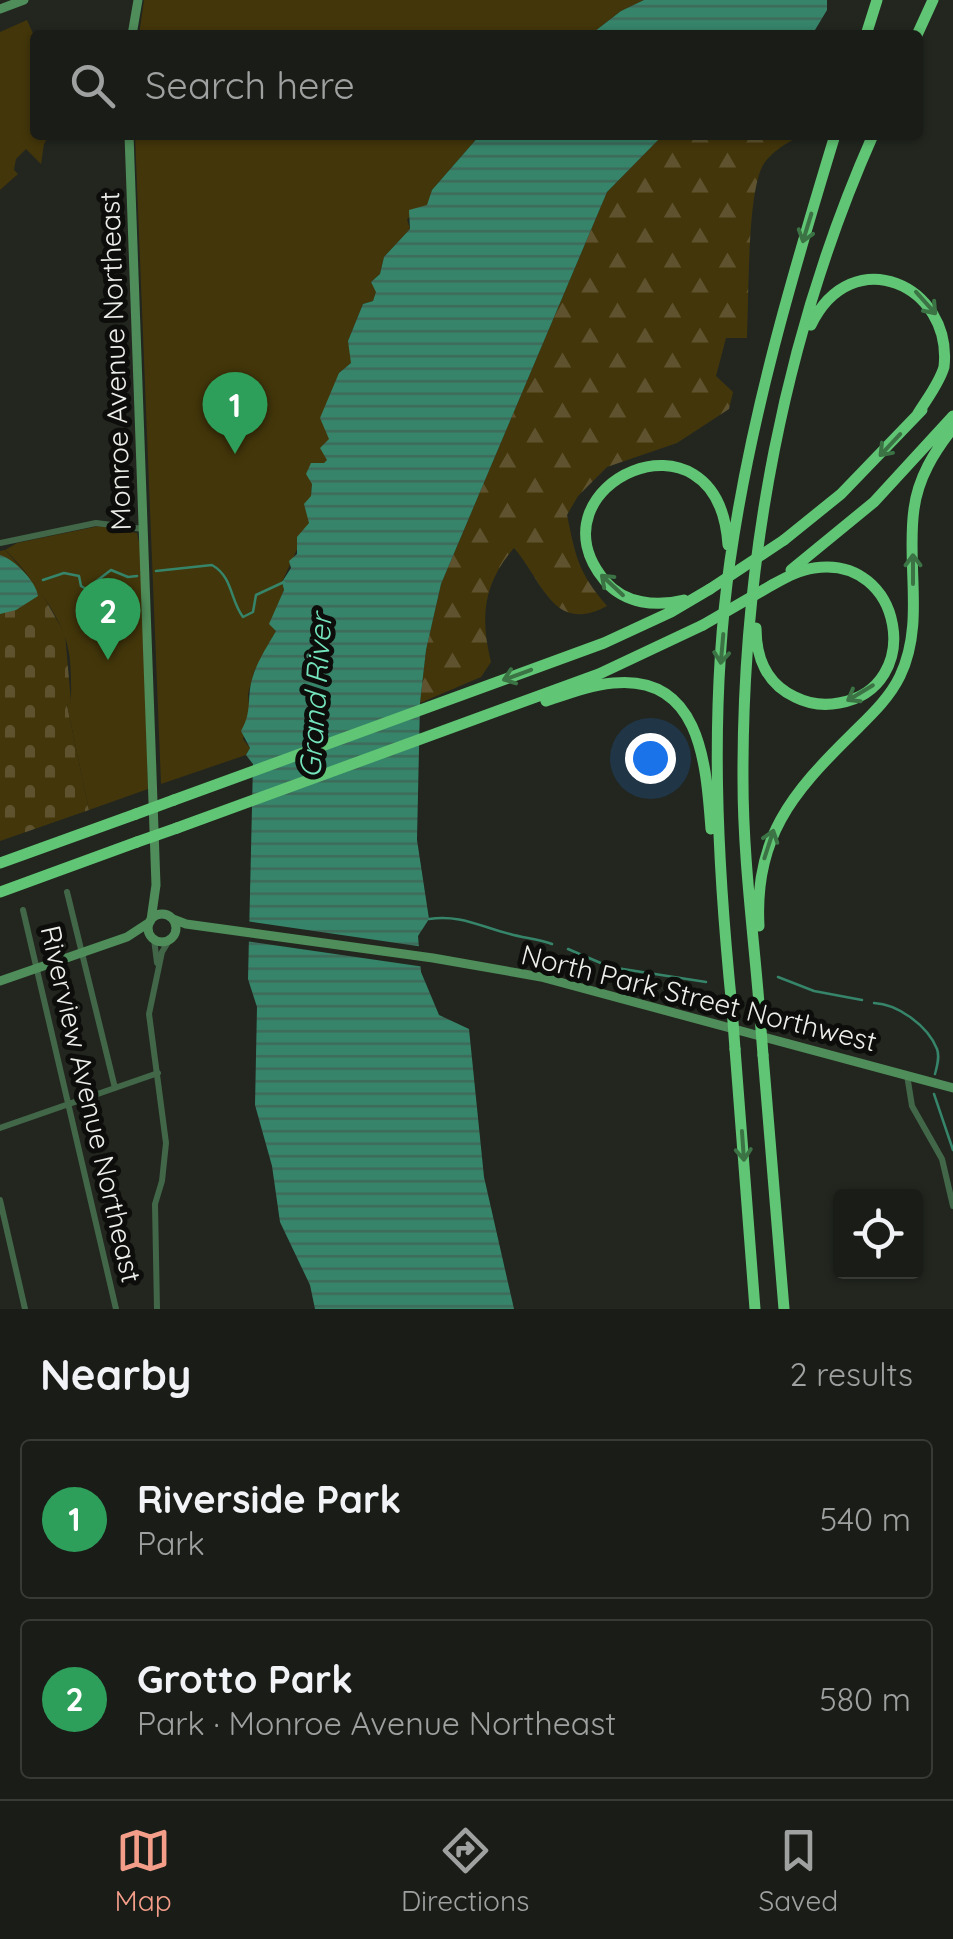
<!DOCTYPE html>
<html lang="en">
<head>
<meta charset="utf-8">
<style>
	:root { --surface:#1a1c17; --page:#232520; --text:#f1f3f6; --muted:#9fa1a1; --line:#383a36; --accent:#f49e8a }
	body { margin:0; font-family:Quicksand,sans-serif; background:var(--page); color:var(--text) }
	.controls { position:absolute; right:30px; bottom:30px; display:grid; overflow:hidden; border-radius:10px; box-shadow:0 2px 8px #0004 }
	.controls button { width:90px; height:90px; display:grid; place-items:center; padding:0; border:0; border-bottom:2px solid var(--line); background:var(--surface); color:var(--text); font:50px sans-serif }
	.you { position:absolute; left:650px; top:758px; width:35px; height:35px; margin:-25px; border:8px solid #fff; border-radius:50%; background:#1a73e8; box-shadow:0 0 0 15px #1a73e833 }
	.badge { display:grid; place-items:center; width:65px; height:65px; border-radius:50%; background:var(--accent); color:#fff; font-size:32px; font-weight:700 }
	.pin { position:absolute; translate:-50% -82px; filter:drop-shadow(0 2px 5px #0008) }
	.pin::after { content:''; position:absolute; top:52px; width:35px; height:30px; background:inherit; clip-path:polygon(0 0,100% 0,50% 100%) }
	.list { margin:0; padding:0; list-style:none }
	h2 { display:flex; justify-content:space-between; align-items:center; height:130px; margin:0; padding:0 40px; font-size:42px }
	h2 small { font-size:32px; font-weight:400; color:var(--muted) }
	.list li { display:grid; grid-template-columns:65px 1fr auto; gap:30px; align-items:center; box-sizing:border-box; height:160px; margin:0 20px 20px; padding:0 20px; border:2px solid var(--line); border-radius:10px }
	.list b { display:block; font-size:38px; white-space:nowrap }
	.list p { margin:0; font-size:32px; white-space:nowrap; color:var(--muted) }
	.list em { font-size:32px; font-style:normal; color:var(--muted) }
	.icon { flex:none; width:55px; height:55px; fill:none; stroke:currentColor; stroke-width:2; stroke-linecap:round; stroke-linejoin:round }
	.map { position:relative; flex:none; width:953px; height:1309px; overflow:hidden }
	.search { position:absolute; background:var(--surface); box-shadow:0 2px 8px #0004; left:30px; right:30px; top:30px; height:110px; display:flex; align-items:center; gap:25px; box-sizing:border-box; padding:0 35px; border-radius:10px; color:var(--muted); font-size:38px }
	.sheet { height:490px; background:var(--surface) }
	nav { display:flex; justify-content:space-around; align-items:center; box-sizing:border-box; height:140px; border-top:2px solid var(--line); background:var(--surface); font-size:28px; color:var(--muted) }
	nav a { display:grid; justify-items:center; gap:5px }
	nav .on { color:var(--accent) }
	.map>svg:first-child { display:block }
	.forest { fill:url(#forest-firs) }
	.cemetery { fill:url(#cemetery-stones) }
	.green { fill:#43360a }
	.water { fill:url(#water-rules) }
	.pier { fill:#22261f }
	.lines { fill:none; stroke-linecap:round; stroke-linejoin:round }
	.stream { stroke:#36856a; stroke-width:2.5 }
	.minor { stroke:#426748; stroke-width:6 }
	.secondary { stroke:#4f8d5a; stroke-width:9 }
	.motorway { stroke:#60c574; stroke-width:11 }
	.motorway-bridge { stroke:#60c574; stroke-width:11 }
	.oneway { stroke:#3b7345 }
	.labels { text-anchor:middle; stroke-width:10; stroke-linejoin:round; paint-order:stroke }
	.street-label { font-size:28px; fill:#edefeb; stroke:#0d0e0b }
	.water-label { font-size:30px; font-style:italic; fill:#74e4bc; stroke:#0d0e0b }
</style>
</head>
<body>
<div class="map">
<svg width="953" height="1309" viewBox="0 0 953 1309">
	<defs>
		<pattern id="forest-firs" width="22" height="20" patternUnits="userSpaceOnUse" patternTransform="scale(2.5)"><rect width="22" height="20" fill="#43360a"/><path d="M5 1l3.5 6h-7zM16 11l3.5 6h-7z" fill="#5e532e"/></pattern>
		<pattern id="cemetery-stones" width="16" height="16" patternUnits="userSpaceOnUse" patternTransform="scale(2.5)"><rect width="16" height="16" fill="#43360a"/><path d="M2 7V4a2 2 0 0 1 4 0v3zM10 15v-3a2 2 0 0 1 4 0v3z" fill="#5e532e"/></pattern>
		<pattern id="water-rules" width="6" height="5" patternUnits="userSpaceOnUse" patternTransform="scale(2.5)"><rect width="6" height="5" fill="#36856a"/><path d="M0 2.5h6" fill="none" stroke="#3e6a5a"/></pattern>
	</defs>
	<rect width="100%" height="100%" fill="#22261f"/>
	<path class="forest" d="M663,135H794L797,138C785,143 768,155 762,167C747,198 749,300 747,338H726L716,376L733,392L729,409L677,443L607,467L578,496L567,515C576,558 578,572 607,606C553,635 543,581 514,548C483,584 480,617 491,662L481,677L420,703L426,650L441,584L607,192Z"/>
	<path class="cemetery" d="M5,550L38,587L65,634L71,702L67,705L89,810L0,841V551Z"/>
	<path class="green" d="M144,0H644L621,11L590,35H139Z
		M27,20L35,38V135H49L44,144L41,164L26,149L16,159L14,170L18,174L0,190V32Z
		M135,135H480L432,190L428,205L407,219L410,229L384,257L380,274L371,282L377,292L373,301L363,304L348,341L353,357L351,363L339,373L327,460L312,484L309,523L282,582L284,590L270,624L276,631L254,672L248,694L250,716L243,739L250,748L246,755L161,784Z
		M99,526L137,533L142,555L148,789L89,810L67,705L71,702C71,681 72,660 66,640C59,614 25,568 5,550L17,543Z"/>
	<path class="water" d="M644,0H827V10L812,35H590L621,11Z
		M480,135H663L607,192L441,584L426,650L420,703L417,840L429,919L418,936L421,972L439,1015L469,1029L484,1177L514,1309H315L310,1285L280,1222L272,1166L255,1105L257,1007L248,979L253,764L246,755L250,748L241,731C253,711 246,697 253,676C258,660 268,645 276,631L269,624L284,590L282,582L291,568L289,561L297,554V537L309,523L304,504L311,496L312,484L306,474L311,463H324L327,460L320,448L329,439L320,418L339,373L351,363L348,341L363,304L373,301L376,292L371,282L380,274L384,257L410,229L409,210L427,205L432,190Z
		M0,555C14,559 36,581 38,596L16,610L0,614Z"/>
	<path class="pier" d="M246,921L424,947L425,967L245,941Z"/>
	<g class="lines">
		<path class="stream" d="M156,571L212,565C233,577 230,600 243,617L253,612L256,595L284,582
			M43,580L64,573L79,576L81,586L86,589L111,570L128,577L137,576
			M429,919C460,914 481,927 510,934C524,938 538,939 552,944
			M568,949L610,967L706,982
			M778,977L814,991L862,1000
			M874,1003C898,1004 928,1026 937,1049C940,1057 937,1066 935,1074
			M934,1094L953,1150"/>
		<path class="minor" d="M0,543L96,523L143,529
			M67,892L115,1088
			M23,910L116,1309
			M154,939L157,963
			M907,1075L912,1106L942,1159L953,1206
			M0,1128L158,1073
			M0,1200L25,1309
			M157,1309L155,1204L162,1181L166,1143L149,1014L162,952L170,939"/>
		<path class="secondary" d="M0,9L24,0
			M132,35L138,0
			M129,135L156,885L151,920
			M148 928a14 14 0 1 1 28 0a14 14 0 1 1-28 0Z
			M173,919L186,924L433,958L541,977L953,1088
			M0,981L127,937L150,922"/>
		<path class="motorway" d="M866,35L877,0
			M917,35L933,0
			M811,325C852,240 953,285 944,367C939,384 926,400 917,415
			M784,540L841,494L922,410
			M791,570L874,502L953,416
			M684,600C656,607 625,604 605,581C525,485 718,396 728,545
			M756,628C756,658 767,684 795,697C809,704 824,706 839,703C926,688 903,554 814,568C799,570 785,578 772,585
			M546,701C567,694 590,685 613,683C702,674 706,767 711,829
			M174,800L604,643L671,612L710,589
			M177,828L599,674L703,625
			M0,863L136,814
			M0,892L137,842
			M759,926C754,838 792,793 851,735C869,717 889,699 900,676C925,624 906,564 914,509C918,478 934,452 953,428
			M732,1008C717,860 709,710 730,561C751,415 792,276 835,135
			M760,1016C754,937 743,859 743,780C742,560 784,336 873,135
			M735,1049L755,1309
			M763,1055L784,1309"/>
		<path class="motorway-bridge" d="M710,589L784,540
			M703,625L772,585
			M136,814L174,800
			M137,842L177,828
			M732,1008L735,1049
			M760,1016L763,1055"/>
	</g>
	<defs><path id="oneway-shaft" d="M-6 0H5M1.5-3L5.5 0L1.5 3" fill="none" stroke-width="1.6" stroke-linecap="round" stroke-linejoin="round" transform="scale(2.5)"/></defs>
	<g class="oneway">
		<use href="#oneway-shaft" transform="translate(807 228) rotate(107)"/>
		<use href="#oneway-shaft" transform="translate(926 303) rotate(48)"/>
		<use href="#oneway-shaft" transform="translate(890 445) rotate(133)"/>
		<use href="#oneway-shaft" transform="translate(913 569) rotate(-90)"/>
		<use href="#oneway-shaft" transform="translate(612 585) rotate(-137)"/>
		<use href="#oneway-shaft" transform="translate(722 649) rotate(95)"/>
		<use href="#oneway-shaft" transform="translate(517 675) rotate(160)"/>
		<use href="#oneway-shaft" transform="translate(860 693) rotate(149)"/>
		<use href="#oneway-shaft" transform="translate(769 844) rotate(-72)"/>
		<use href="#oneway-shaft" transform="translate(743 1146) rotate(86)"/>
	</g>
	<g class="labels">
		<g class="street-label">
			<text transform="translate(115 361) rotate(-92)" y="10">Monroe Avenue Northeast</text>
			<text transform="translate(699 998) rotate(14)" y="10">North Park Street Northwest</text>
			<text transform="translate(91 1104) rotate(77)" y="10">Riverview Avenue Northeast</text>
		</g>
		<g class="water-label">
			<text transform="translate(316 696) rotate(-86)" y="10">Grand River</text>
		</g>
	</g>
</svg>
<div class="controls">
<button><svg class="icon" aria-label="locate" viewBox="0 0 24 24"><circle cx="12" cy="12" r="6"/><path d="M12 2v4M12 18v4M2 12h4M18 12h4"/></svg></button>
</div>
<div class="you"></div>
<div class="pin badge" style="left:235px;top:454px;background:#2e9e5b">1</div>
<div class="pin badge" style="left:108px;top:660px;background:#2e9e5b">2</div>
<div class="search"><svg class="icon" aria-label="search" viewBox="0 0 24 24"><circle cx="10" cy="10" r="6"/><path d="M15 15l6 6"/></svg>Search here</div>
</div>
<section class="sheet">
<h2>Nearby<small>2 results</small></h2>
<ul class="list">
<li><span class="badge" style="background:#2e9e5b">1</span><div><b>Riverside Park</b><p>Park</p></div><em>540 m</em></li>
<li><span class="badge" style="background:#2e9e5b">2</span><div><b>Grotto Park</b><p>Park · Monroe Avenue Northeast</p></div><em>580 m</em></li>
</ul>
</section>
<nav>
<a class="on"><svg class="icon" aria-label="map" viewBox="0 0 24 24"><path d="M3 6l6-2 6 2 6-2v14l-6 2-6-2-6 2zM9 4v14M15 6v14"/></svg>Map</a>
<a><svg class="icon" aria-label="directions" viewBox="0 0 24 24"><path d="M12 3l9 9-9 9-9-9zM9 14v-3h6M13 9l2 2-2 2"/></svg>Directions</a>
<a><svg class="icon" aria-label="saved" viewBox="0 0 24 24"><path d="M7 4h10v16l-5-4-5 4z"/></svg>Saved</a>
</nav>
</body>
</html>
